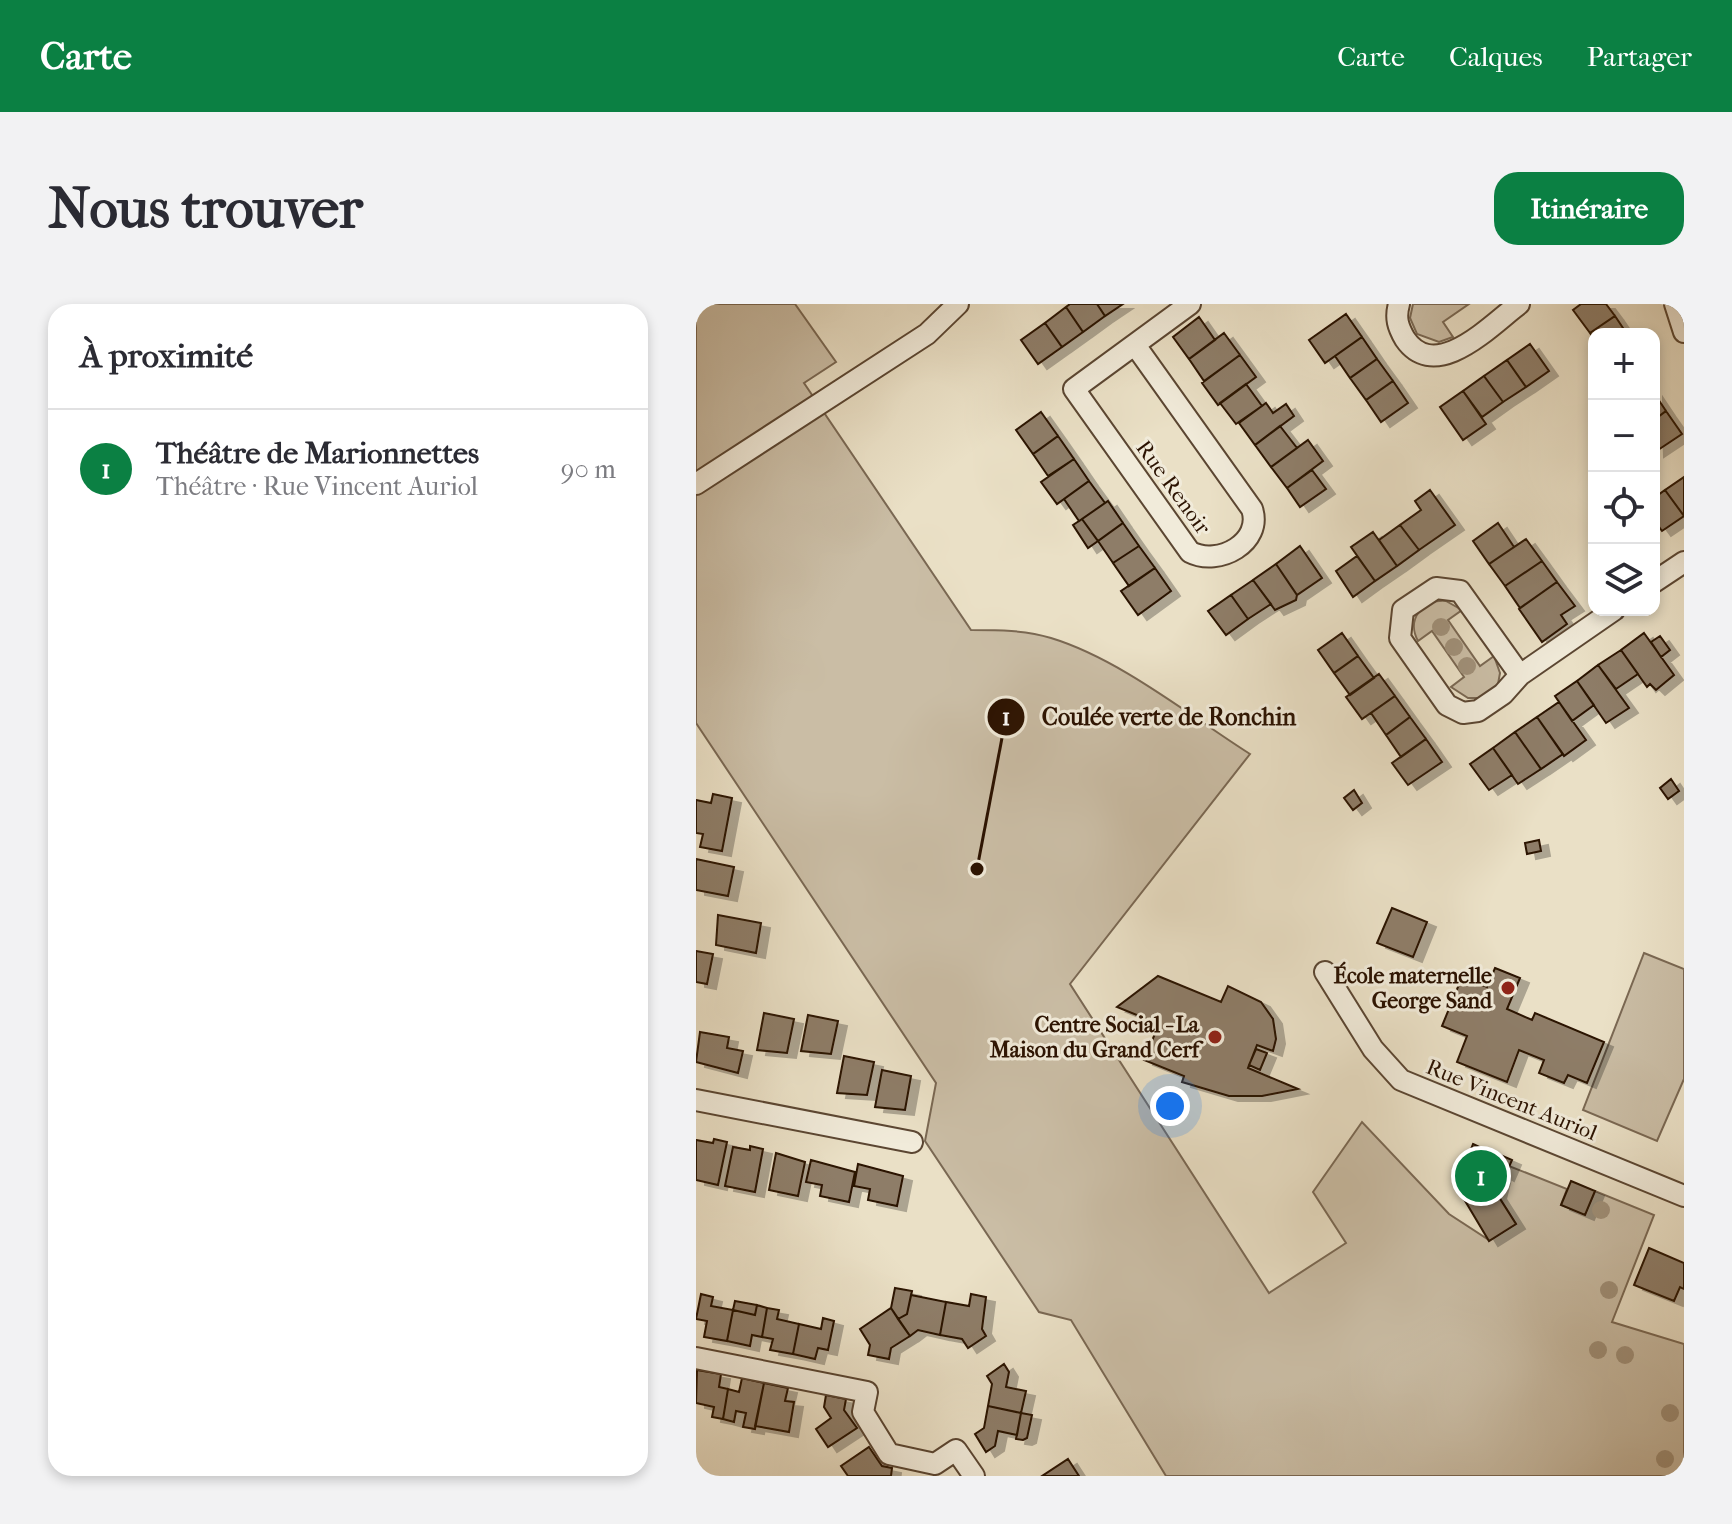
<!DOCTYPE html>
<html lang="fr">
<head>
<meta charset="utf-8">
<style>
	:root { --surface:#fff; --page:#f2f2f3; --text:#2b2b33; --muted:#7c7c81; --line:#e1e1e2; --accent:#0b8043 }
	body { margin:0; font-family:"IM FELL French Canon",serif; background:var(--page); color:var(--text) }
	.controls { position:absolute; right:24px; top:24px; display:grid; overflow:hidden; border-radius:16px; box-shadow:0 4px 12px #0003 }
	.controls button { width:72px; height:72px; display:grid; place-items:center; padding:0; border:0; border-bottom:2px solid var(--line); background:var(--surface); color:var(--text); font:40px sans-serif }
	.you { position:absolute; left:474px; top:802px; width:28px; height:28px; margin:-20px; border:6px solid #fff; border-radius:50%; background:#1a73e8; box-shadow:0 0 0 12px #1a73e833 }
	.badge { display:grid; place-items:center; width:52px; height:52px; border-radius:50%; background:var(--accent); color:#fff; font-size:26px; font-weight:700 }
	.pin { position:absolute; translate:-50% -50%; border:4px solid #fff; box-shadow:0 2px 8px #0006 }
	.list { margin:0; padding:0; list-style:none }
	h2 { display:flex; justify-content:space-between; align-items:center; height:104px; margin:0; padding:0 32px; font-size:34px }
	h2 small { font-size:26px; font-weight:400; color:var(--muted) }
	.list li { display:grid; grid-template-columns:52px 1fr auto; gap:24px; align-items:center; box-sizing:border-box; height:120px; padding:0 32px; border-top:2px solid var(--line) }
	.list b { display:block; font-size:30px; white-space:nowrap }
	.list p { margin:0; font-size:26px; white-space:nowrap; color:var(--muted) }
	.list em { font-size:26px; font-style:normal; color:var(--muted) }
	.icon { flex:none; width:44px; height:44px; fill:none; stroke:currentColor; stroke-width:2; stroke-linecap:round; stroke-linejoin:round }
	.map { position:relative; flex:none; width:988px; height:1172px; overflow:hidden; border-radius:24px }
	header { display:flex; align-items:center; gap:48px; box-sizing:border-box; height:112px; padding:0 40px; background:var(--accent); color:#fff }
	header strong { font-size:38px }
	nav { display:flex; gap:44px; margin-inline-start:auto; font-size:28px }
	.intro { display:flex; align-items:center; justify-content:space-between; box-sizing:border-box; height:192px; padding:0 48px }
	h1 { margin:0; font-size:56px }
	.button { padding:20px 36px; border-radius:24px; background:var(--accent); color:#fff; font-size:28px; font-weight:700 }
	main { display:flex; gap:48px; padding:0 48px }
	aside { flex:1; background:var(--surface); border-radius:24px; box-shadow:0 4px 12px #0003 }
	.map>svg:first-child { display:block }
	.green { fill:#cabda5; stroke:#7a6853; stroke-width:2 }
	.building { fill:#8e7d67; stroke:#2b1201; stroke-width:2; filter:url(#shadow) }
	.lines { fill:none; stroke-linecap:round; stroke-linejoin:round }
	.street-casing { stroke:#5b4632; stroke-width:24 }
	.street { stroke:#f1ebda; stroke-width:20 }
	.tree { fill:#a09079 }
	.poi-dot { fill:#8f2418; stroke:#f1ebda; stroke-width:3 }
	.labels { text-anchor:middle; stroke-width:6; stroke-linejoin:round; paint-order:stroke }
	.street-label { font-size:22px; fill:#2b1201; stroke:#f1ebda }
	.poi-label { font-size:22px; font-weight:bold; fill:#2b1201; stroke:#f1ebda; text-anchor:end }
	.leader { fill:none; stroke:#2b1201; stroke-width:3 }
	.callout-dot { fill:#2b1201; stroke:#f1ebda; stroke-width:3 }
	.mark-label { font-size:24px; text-anchor:middle; font-weight:bold; fill:#fff }
	.callout-label { font-size:24px; text-anchor:middle; font-weight:bold; fill:#2b1201; stroke:#f1ebda; stroke-width:6; stroke-linejoin:round; paint-order:stroke }
</style>
</head>
<body>
<header>
<strong>Carte</strong>
<nav><a>Carte</a><a>Calques</a><a>Partager</a></nav>
</header>
<div class="intro"><h1>Nous trouver</h1><a class="button">Itinéraire</a></div>
<main>
<aside>
<h2>À proximité<small></small></h2>
<ul class="list">
<li><span class="badge">1</span><div><b>Théâtre de Marionnettes</b><p>Théâtre · Rue Vincent Auriol</p></div><em>90 m</em></li>
</ul>
</aside>
<div class="map">
<svg width="988" height="1172" viewBox="0 0 988 1172">
	<defs>
		<filter id="shadow"><feDropShadow dx="9" dy="5" stdDeviation="0" flood-color="#0004"/></filter>
	</defs>
	<rect width="100%" height="100%" fill="#eae0c6"/>
	<filter id="stains"><feTurbulence type="fractalNoise" baseFrequency=".0025" numOctaves="4"/><feColorMatrix values="0 0 0 0 .2 0 0 0 0 .09 0 0 0 0 .02 0 0 0 .5 -.17"/></filter>
	<radialGradient id="worn" r=".72"><stop offset=".6" stop-color="#630" stop-opacity="0"/><stop offset="1" stop-color="#630" stop-opacity=".3"/></radialGradient>
	<path class="green" d="M0,0H99L140,58L108,79L275,326C302,326 329,326 355,334C424,355 494,412 554,450L374,680L573,989L650,939L617,888L666,818L753,910L793,936L820,920L801,890L813,862L871,885L865,901L889,910L899,887L958,911L916,1018L988,1040V1172H470L375,1016L343,1008L229,837L240,779L0,419Z
		M717,0H773L747,18L757,33L743,38L721,30L714,14Z
		M750,297L766,306L752,316L784,362L798,352L804,369L802,380L786,394H772L755,383L768,373L736,327L722,337C710,315 727,295 750,297Z
		M948,649L988,665V775L961,837L887,806Z"/>
	<path class="building" d="M374,0H401L409,12L387,28L370,3Z
		M401,0H427L409,12Z
		M885,0H910L919,12L894,29L877,6Z
		M370,3L387,28L366,43L349,19Z
		M650,10L666,33L629,59L613,36Z
		M919,12L931,30H898V35L894,29Z
		M503,13L519,36L493,55L477,33Z
		M349,19L366,43L342,60L325,36Z
		M528,29L544,51L508,77L493,55Z
		M666,33L681,55L654,74L639,52Z
		M834,40L853,67L830,83L811,56Z
		M544,51L560,73L522,101L506,79Z
		M681,55L697,77L670,96L654,74Z
		M811,56L830,83L807,98L788,72Z
		M788,72L807,98L786,113L767,87Z
		M697,77L712,99L685,118L670,96Z
		M550,80L566,102L540,120L524,99Z
		M767,87L790,120L767,136L744,103Z
		M958,89L970,107L958,116Z
		M570,99L577,109L590,100L598,112L559,141L543,119Z
		M970,107L986,130L959,148L958,116Z
		M345,108L362,132L337,150L320,126Z
		M584,122L601,144L575,163L559,141Z
		M362,132L378,155L352,172L337,150Z
		M612,136L627,157L591,184L575,163Z
		M378,155L393,177L361,200L345,178Z
		M616,166L630,185L604,203L591,184Z
		M988,173V212L969,186Z
		M393,177L409,199L383,217L368,195Z
		M734,186L759,221L723,246L704,221L725,206L719,197Z
		M969,186L988,212L966,227L958,216V194Z
		M412,197L427,219L402,237L386,215Z
		M386,215L402,237L392,244L377,221Z
		M427,219L443,242L417,259L402,237Z
		M802,219L818,243L793,260L777,237Z
		M704,221L723,246L701,262L683,236Z
		M677,228L701,262L679,277L655,243Z
		M830,235L846,257L809,282L793,260Z
		M443,242L459,264L433,282L417,259Z
		M604,242L626,274L601,291L580,260Z
		M661,252L679,277L657,293L640,267Z
		M846,257L861,278L824,304L809,282Z
		M580,260L601,291L600,296L579,306L557,276Z
		M459,264L475,287L442,311L425,287Z
		M557,276L575,300L552,315L535,291Z
		M861,278L879,302L865,311L871,320L846,338L823,305Z
		M535,291L552,315L530,331L512,307Z
		M646,329L662,352L638,369L622,346Z
		M948,329L978,371L960,386L954,380L951,383L925,346Z
		M964,332L974,346L965,353L955,338Z
		M925,346L942,370L920,385L902,361Z
		M662,352L678,374L654,391L638,369Z
		M902,361L933,404L910,419L881,377Z
		M683,370L699,392L666,415L650,393Z
		M881,377L898,401L876,417L859,392Z
		M699,392L714,413L690,431L675,409Z
		M863,398L890,436L868,452L841,413Z
		M714,413L730,435L705,453L690,431Z
		M841,413L867,450L845,465L819,428Z
		M819,428L845,465L822,480L797,444Z
		M730,435L746,458L712,481L696,459Z
		M797,444L816,471L793,486L774,460Z
		M975,475L983,487L972,495L964,484Z
		M658,486L666,499L657,506L648,494Z
		M17,490L36,494L26,547L4,543L7,530L0,529V496L15,499Z
		M843,536L845,547L831,550L829,539Z
		M0,555L38,563L32,592L0,586Z
		M696,604L731,618L717,653L681,639Z
		M22,611L65,619L60,649L20,641Z
		M0,647L17,650L11,680L0,678Z
		M799,664L824,674L811,705L836,716L839,709L908,738L891,779L872,771L868,779L843,769L848,756L823,746L811,778L761,758L771,732L746,722L766,673L791,683Z
		M462,672L525,698L532,682L565,698L577,715L580,735L577,747L561,741L552,764L602,785L566,792H533L486,778L488,772L448,756L463,720L421,703Z
		M68,709L98,715L91,749L61,746Z
		M112,711L142,717L135,750L105,747Z
		M4,728L33,733L31,744L47,747L42,769L0,758Z
		M560,745L571,749L564,766L553,761Z
		M148,752L178,758L171,791L141,789Z
		M186,766L215,772L209,806L179,803Z
		M18,835L31,838L22,881L0,876V836L17,839Z
		M777,840L792,847L795,852L800,849L816,856L809,872L806,870L801,890L820,920L793,937L765,890L774,884L761,879L774,857L771,856Z
		M54,842L67,845L59,888L29,882L37,843L54,846Z
		M80,849L109,858L102,892L73,886Z
		M115,856L159,868L153,898L124,892L126,881L110,878Z
		M162,860L207,872L201,902L172,896L174,885L158,882Z
		M875,877L899,887L889,911L865,901Z
		M953,944L988,959V985L984,983L978,997L938,981Z
		M199,984L216,987L211,1010L202,1015L195,1004Z
		M5,990L17,993L15,1002L37,1006L31,1037L8,1033L11,1017L0,1015Z
		M275,990L290,993L286,1025L290,1032L272,1044L266,1035L244,1031L250,998L273,1002Z
		M215,991L250,998L244,1031L222,1026L214,1032L202,1015L211,1010Z
		M39,997L61,1001L59,1011L37,1006Z
		M61,1001L71,1004L66,1033L56,1031L54,1042L31,1037L37,1006L59,1011Z
		M71,1004L83,1006L81,1015L103,1020L97,1050L74,1046L77,1035L66,1033Z
		M195,1004L214,1032L195,1044L193,1055L172,1051L174,1041L164,1025Z
		M127,1014L138,1017L132,1046L122,1044L119,1055L97,1050L103,1020L125,1025Z
		M308,1060L313,1068L310,1083L330,1087L325,1109L292,1102L296,1080L291,1072Z
		M1,1066L25,1070L23,1083L32,1085L27,1115L16,1113L18,1103L0,1099Z
		M46,1074L68,1079L59,1125L47,1123L50,1109L40,1107L38,1118L27,1115L32,1085L43,1088Z
		M68,1079L92,1084L89,1097L98,1098L93,1128L59,1122Z
		M130,1091L150,1095L148,1106L161,1124L132,1143L120,1125L135,1114L128,1103Z
		M292,1102L325,1109L321,1131L302,1127L299,1142L290,1148L279,1130L288,1124Z
		M325,1109L336,1111L331,1134L327,1136L320,1135Z
		M173,1143L186,1162L196,1164L195,1172H152L145,1162Z
		M372,1155L383,1172H346Z"/>
	<g class="lines">
		<defs>
			<path id="street" d="M703,0C699,14 702,23 709,35C740,80 795,21 823,0
				M979,0L988,28
				M439,41L556,205C567,238 523,263 494,248L378,85L494,0
				M0,180L231,30L262,0
				M958,278L988,258
				M824,371L764,287L740,284L707,306L704,334L751,401L767,409L782,407L807,390L824,371L918,306
				M629,668L677,745L705,776L988,892
				M0,796L216,838
				M0,1054L171,1088L167,1108L193,1150L239,1160L260,1146L278,1172"/>
		</defs>
		<use href="#street" class="street-casing"/>
		<use href="#street" class="street"/>
	</g>
	<g class="tree">
		<circle cx="745" cy="323" r="9"/>
		<circle cx="758" cy="343" r="9"/>
		<circle cx="771" cy="362" r="9"/>
		<circle cx="905" cy="906" r="9"/>
		<circle cx="913" cy="986" r="9"/>
		<circle cx="902" cy="1046" r="9"/>
		<circle cx="929" cy="1051" r="9"/>
		<circle cx="974" cy="1109" r="9"/>
		<circle cx="969" cy="1155" r="9"/>
	</g>
	<g class="poi-dot">
		<circle cx="812" cy="684" r="8"/>
		<circle cx="519" cy="733" r="8"/>
	</g>
	<g class="labels">
		<g class="street-label">
			<text transform="translate(478 183) rotate(54)" y="8">Rue Renoir</text>
			<text transform="translate(816 795) rotate(22)" y="8">Rue Vincent Auriol</text>
		</g>
		<g class="poi-label">
			<text x="796" y="679">École maternelle<tspan x="796" dy="25">George Sand</tspan></text>
			<text x="503" y="728">Centre Social - La<tspan x="503" dy="25">Maison du Grand Cerf</tspan></text>
		</g>
	</g>
	<path class="leader" d="M281 565L310 413"/>
	<g class="callout-dot">
		<circle cx="281" cy="565" r="8"/>
		<circle cx="310" cy="413" r="20"/>
	</g>
	<g class="mark-label">
		<text x="310" y="421">1</text>
	</g>
	<g class="callout-label">
		<text x="473" y="421">Coulée verte de Ronchin</text>
	</g>
	<rect width="100%" height="100%" filter="url(#stains)"/>
	<rect width="100%" height="100%" fill="url(#worn)"/>
</svg>
<div class="controls">
<button>+</button>
<button>−</button>
<button><svg class="icon" aria-label="locate" viewBox="0 0 24 24"><circle cx="12" cy="12" r="6"/><path d="M12 2v4M12 18v4M2 12h4M18 12h4"/></svg></button>
<button><svg class="icon" aria-label="layers" viewBox="0 0 24 24"><path d="M12 4l9 5-9 5-9-5zM3 14l9 5 9-5"/></svg></button>
</div>
<div class="you"></div>
<div class="pin badge" style="left:785px;top:872px">1</div>
</div>
</main>
</body>
</html>
